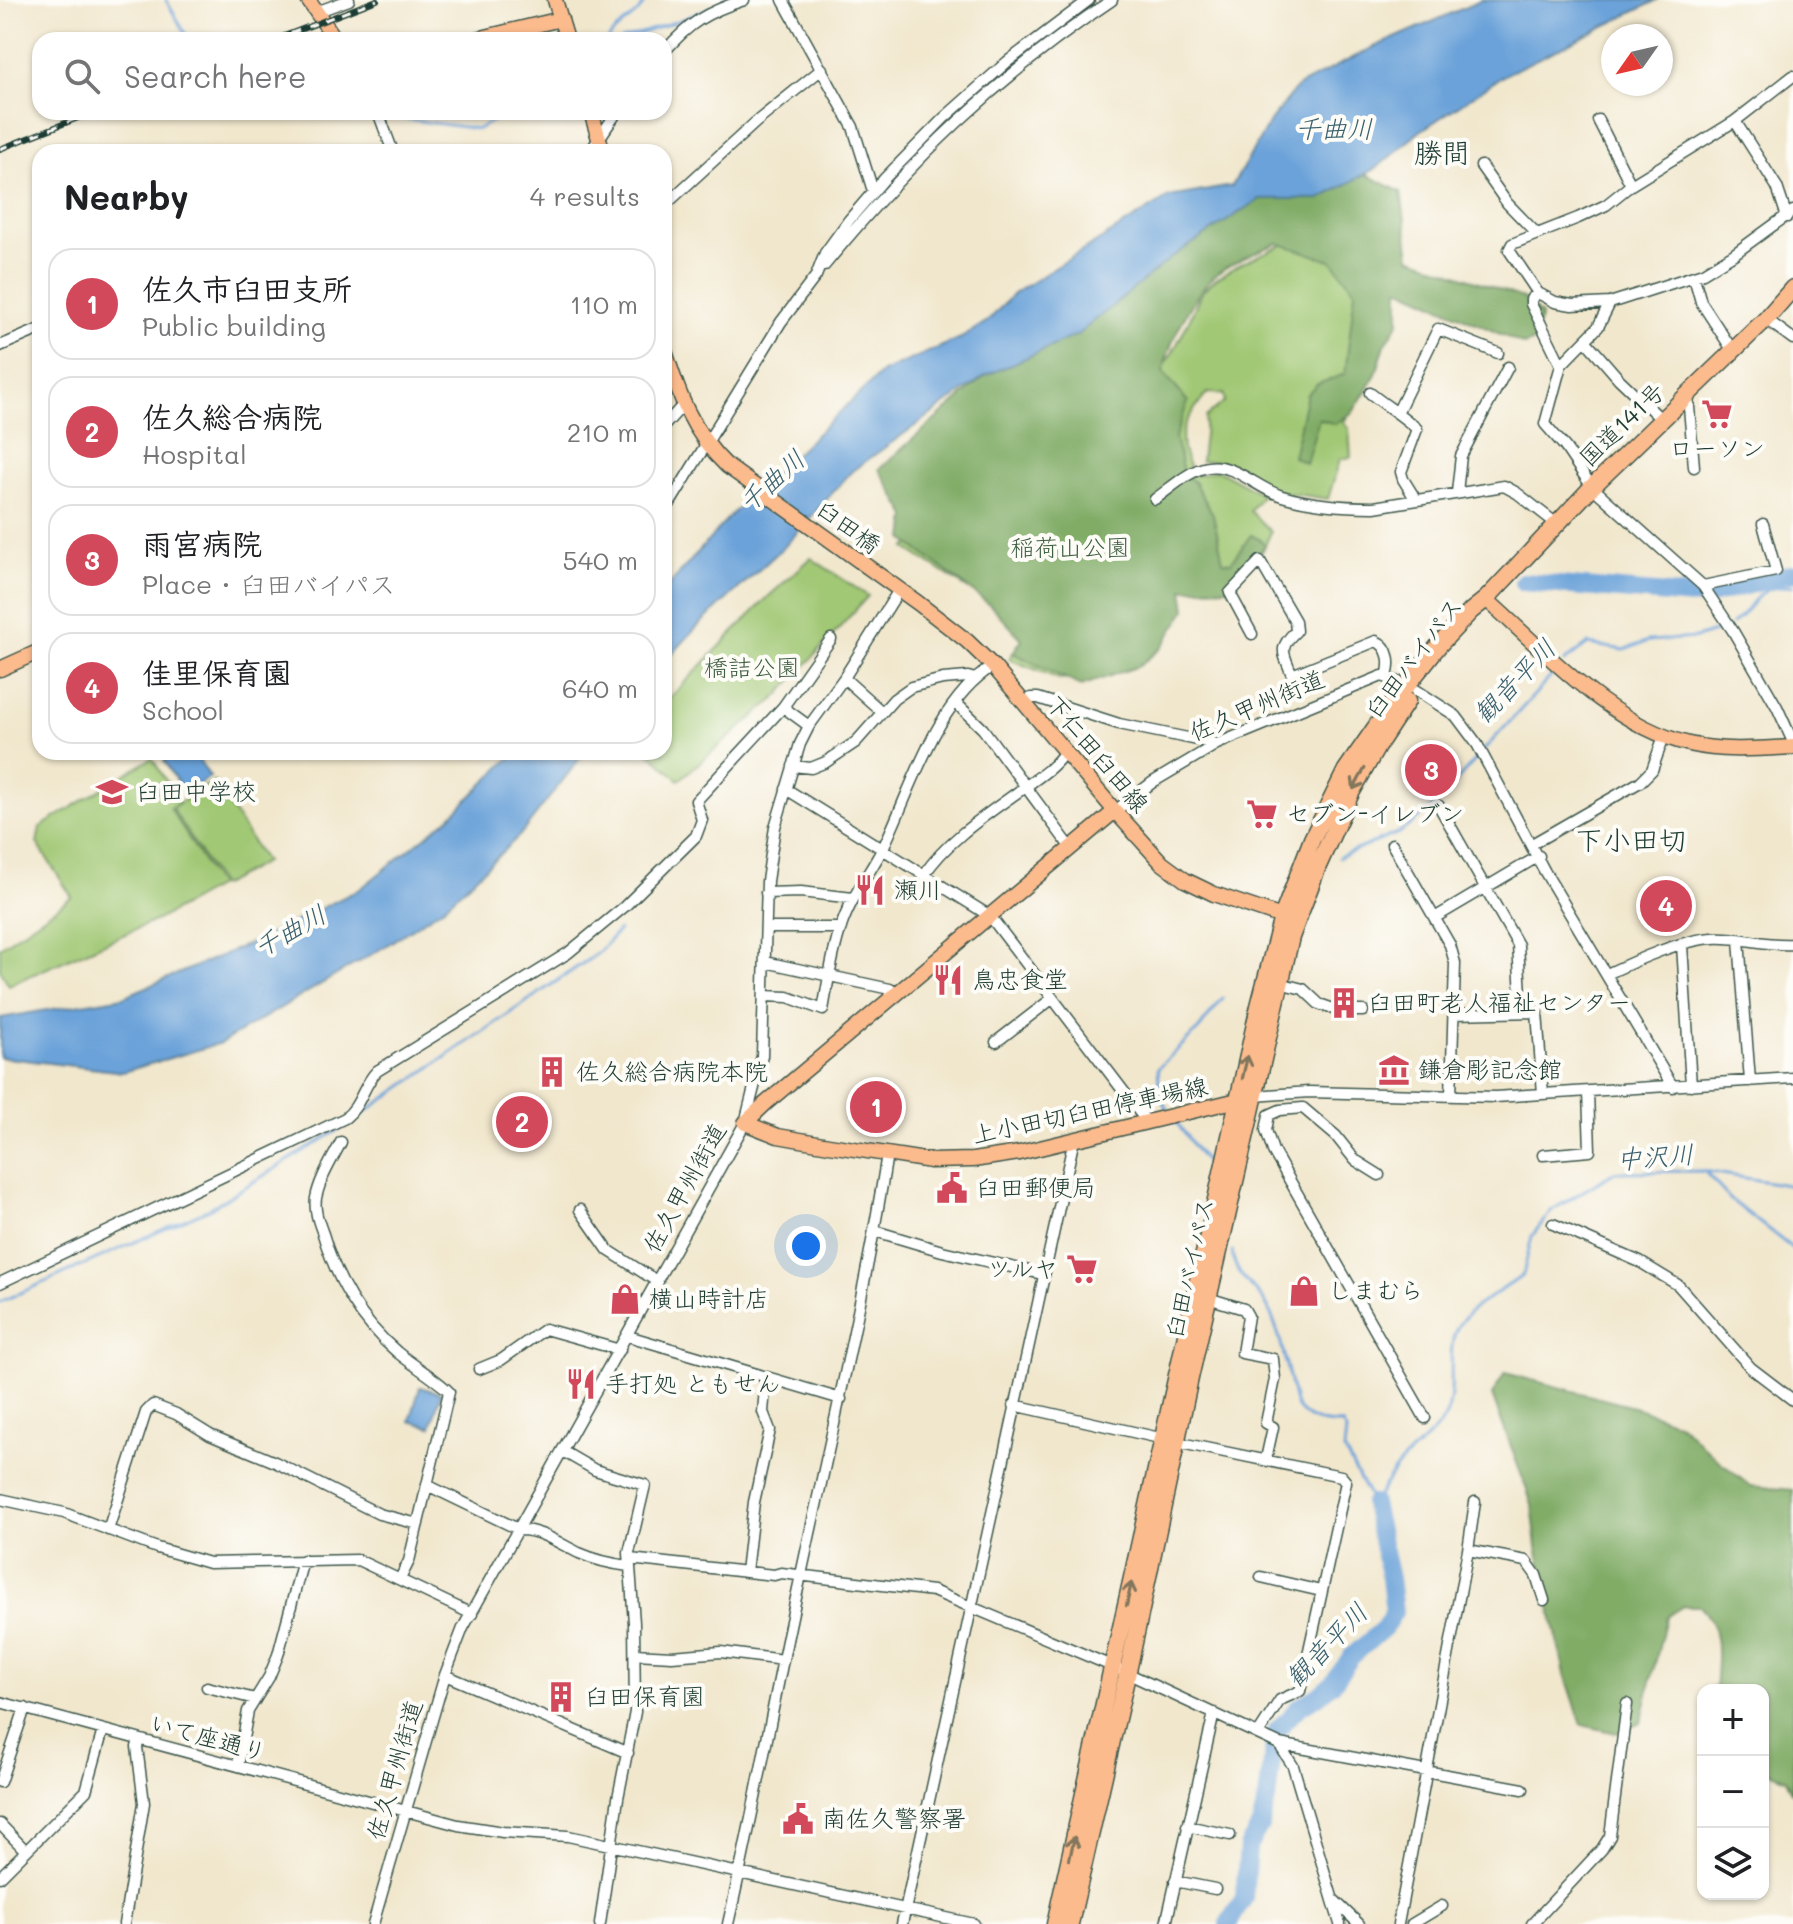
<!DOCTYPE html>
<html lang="en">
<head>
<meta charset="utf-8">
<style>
	:root { --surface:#fff; --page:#f6f6f6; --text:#202124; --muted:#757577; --line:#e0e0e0; --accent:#d1495b }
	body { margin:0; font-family:Mali,"Klee One",sans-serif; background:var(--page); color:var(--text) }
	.controls { position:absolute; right:24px; bottom:24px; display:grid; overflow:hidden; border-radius:16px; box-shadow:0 2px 6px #0004 }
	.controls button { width:72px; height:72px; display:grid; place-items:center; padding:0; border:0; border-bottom:2px solid var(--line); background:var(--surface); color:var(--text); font:40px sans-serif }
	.compass { position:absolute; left:1601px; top:24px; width:72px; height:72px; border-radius:50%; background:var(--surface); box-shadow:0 2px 6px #0004; rotate:236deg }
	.you { position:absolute; left:806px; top:1246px; width:28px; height:28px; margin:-20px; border:6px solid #fff; border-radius:50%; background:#1a73e8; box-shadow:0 0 0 12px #1a73e833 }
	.badge { display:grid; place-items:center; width:52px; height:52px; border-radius:50%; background:var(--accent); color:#fff; font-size:26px; font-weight:700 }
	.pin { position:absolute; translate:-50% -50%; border:4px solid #fff; box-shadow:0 2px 8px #0006 }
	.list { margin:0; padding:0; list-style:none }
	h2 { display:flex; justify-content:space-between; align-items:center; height:104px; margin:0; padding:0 32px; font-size:34px }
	h2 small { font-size:26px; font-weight:400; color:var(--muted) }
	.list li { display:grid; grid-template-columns:52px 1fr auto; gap:24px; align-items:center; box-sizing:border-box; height:112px; margin:0 16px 16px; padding:0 16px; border:2px solid var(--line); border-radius:24px }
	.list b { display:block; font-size:30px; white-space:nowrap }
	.list p { margin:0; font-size:26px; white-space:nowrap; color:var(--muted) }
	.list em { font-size:26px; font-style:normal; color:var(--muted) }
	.icon { flex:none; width:44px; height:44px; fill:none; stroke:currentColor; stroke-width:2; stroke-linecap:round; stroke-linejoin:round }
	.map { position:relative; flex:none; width:1793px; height:1924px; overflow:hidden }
	.search { position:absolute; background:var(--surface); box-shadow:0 2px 6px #0004; left:32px; top:32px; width:640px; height:88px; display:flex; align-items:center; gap:20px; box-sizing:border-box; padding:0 28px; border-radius:24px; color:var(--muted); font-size:30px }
	.panel { position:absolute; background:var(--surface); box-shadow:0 2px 6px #0004; left:32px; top:144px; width:640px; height:616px; border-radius:24px }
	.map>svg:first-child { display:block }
	.green { fill:#a1c874; stroke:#608254; stroke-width:2 }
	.forest { fill:#80ac66; stroke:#50744d; stroke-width:2 }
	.water { fill:#6ba2d9; stroke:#457086; stroke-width:2 }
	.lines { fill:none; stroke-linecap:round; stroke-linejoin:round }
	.stream { stroke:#6ba2d9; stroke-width:3 }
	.river { stroke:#6ba2d9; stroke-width:18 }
	.minor-casing { stroke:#3e564b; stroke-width:13 }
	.major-casing { stroke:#3e564b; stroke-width:17 }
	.highway-casing { stroke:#3e564b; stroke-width:19 }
	.minor { stroke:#fff; stroke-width:10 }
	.major { stroke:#fbbb8d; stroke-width:14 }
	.highway { stroke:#fbbb8d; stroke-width:16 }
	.rail-casing { stroke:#1f3d34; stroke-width:6 }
	.rail { stroke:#fdfcf7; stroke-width:3; stroke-dasharray:9; stroke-linecap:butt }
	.oneway { stroke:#82765c }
	.labels { text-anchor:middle; stroke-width:8; stroke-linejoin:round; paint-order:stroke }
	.street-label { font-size:24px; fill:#1f3d34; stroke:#fdfcf7 }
	.poi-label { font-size:24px; fill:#1f3d34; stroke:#fdfcf7; text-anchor:start }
	.park-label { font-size:24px; fill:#406044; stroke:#fdfcf7 }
	.water-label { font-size:26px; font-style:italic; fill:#3a606e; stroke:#fdfcf7 }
	.quarter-label { font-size:28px; fill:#1f3d34; stroke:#fdfcf7 }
</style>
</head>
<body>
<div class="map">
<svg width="1793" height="1924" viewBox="0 0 1793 1924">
	<rect width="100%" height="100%" fill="#fdfcf7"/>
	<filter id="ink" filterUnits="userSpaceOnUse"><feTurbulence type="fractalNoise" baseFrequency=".0125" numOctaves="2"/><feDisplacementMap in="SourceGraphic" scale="16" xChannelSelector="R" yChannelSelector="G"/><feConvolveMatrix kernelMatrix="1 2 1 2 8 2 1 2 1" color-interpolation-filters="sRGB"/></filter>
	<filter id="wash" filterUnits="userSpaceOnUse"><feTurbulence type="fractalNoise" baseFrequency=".006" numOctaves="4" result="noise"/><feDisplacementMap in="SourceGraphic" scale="32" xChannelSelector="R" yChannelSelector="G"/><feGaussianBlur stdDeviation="1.8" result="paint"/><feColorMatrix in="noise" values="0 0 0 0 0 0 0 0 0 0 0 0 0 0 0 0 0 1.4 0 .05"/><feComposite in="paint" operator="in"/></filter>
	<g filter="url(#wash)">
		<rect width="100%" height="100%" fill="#f1e7cd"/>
		<path class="green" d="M1293,240L1357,259L1363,389L1367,393L1355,402L1344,422L1349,429L1351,457L1340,459L1328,499L1281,492L1223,462L1201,461L1206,417L1225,401L1223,394L1208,393C1183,421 1171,440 1195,476L1218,470L1262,494L1250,511L1271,532L1262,552L1227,588L1183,589L1087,676L1059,679L1009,659L1022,639L993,603L962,585L906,548L949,514L1160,373C1173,354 1182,335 1192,314C1195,307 1198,297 1203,291C1226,266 1263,255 1293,240Z
			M811,558L868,596L778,696L679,780L649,752H664V704L768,597Z
			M152,758L179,802L170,808L218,886L159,919L9,985L0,970V947L72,897L37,843L40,827Z
			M214,781L265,862L221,886L172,808Z"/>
		<path class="forest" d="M1365,174L1401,192L1410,257L1523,298L1541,315L1535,341L1524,345L1399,288V322L1385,345L1376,374L1353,412L1335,424L1319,419L1306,463L1293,457L1307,394L1317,384L1345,374L1355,291L1332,261L1278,243C1260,251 1239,259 1222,270C1196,287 1169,342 1163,372L1188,402L1175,437L1183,472L1194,482L1213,514L1223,561L1231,562L1251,535L1261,540L1265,546L1227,588L1183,589L1186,610L1162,647L1139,666L1081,686L1013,653L1022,639L990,605L904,539L907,516L879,469L985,376L1077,335L1172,257L1260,199H1320Z
			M1505,1373L1641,1409L1680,1424L1718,1460L1750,1486L1793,1490V1794L1786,1779L1763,1769V1690H1715C1717,1660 1723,1629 1700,1606H1683L1666,1617L1641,1723L1616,1733L1582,1725L1565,1674L1537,1547L1532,1504L1492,1395Z"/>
		<path class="water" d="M1482,0H1658L1506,74L1419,132L1378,167L1320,199H1260L1172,257L1077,335L985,376L852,471L785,546L700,624L664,663V591L729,517L882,372L961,338L989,320L1013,294L1169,197L1232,186L1271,120L1298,86L1372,48Z
			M179,752H194L210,777L184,793L164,761Z
			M516,752H585L520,835L444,907L384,947L221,1043L123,1072L0,1057V1018L123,997L260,939L360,889L450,817Z
			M420,1387L441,1393L431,1427L410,1421Z"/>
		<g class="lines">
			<path class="stream" d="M166,0L189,40
				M608,40C618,22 637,20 646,0
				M621,40L686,18L728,0
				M365,112L370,113
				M384,116L478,129L509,112
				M1732,624C1760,602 1751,587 1793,586
				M1564,662L1588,644L1624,650L1648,641L1696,638L1726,628
				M1483,751L1556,671
				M1339,857L1400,832L1430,810L1478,757
				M1170,1113L1160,1098L1158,1068L1199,1029L1223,998
				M1174,1119L1209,1167
				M1704,1171L1731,1200L1793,1249
				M1232,1251C1236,1283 1256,1282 1268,1308C1283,1338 1287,1374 1296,1406C1308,1422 1323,1424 1342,1424L1346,1431L1344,1450L1373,1504C1381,1492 1388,1478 1397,1467C1411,1450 1432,1438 1444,1419C1460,1393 1442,1347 1460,1323C1476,1302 1503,1291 1523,1275L1532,1236L1552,1210L1615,1172L1704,1171L1793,1186
				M0,1302L209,1209L343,1127L598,953L619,930"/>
			<path class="river" d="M1523,582L1704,597L1793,573
				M1228,1924L1244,1898L1248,1847L1260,1826L1267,1799L1276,1731L1299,1707L1318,1696L1332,1684L1351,1657L1384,1628L1394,1612L1390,1578L1373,1504"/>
		</g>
	</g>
	<g filter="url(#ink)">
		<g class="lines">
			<defs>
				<path id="minor" d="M783,0L853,127L873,191
					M316,12L349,0
					M664,52C690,22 707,12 744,0
					M1793,76L1735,121L1631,185L1606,205L1578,218L1512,244L1509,250L1538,293L1555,302L1572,305L1610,303L1703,273L1734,254L1793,211
					M378,112L393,152
					M1598,120L1631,185
					M1735,121L1777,187L1787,217
					M590,152L617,112
					M1481,166L1507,203L1537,234
					M664,206L756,122L822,69
					M824,266C911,160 998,76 1112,0
					M1694,277L1701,302L1733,351
					M1538,293L1531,299V304L1561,365
					M1610,303L1598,327L1561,365L1545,424L1565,447L1592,487L1703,586L1733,631L1777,707L1793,742
					M1766,319L1793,339
					M1586,341L1619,379L1661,419
					M0,346L40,329
					M1370,393C1386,406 1402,415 1417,429L1401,472L1403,479L1416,500
					M1688,395L1694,467
					M1398,411L1438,329L1498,353
					M664,426L682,406
					M1457,492L1461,456L1508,367
					M1155,499C1171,488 1189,470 1208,467C1233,462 1258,489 1282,496C1309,504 1346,507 1374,507L1504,486L1517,493L1558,525
					M664,513L781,322L816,276L825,253L849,220L885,178L944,118L1007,62L1089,0
					M1703,586L1776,571L1763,524
					M1252,634L1230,593L1260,561L1295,621L1296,631C1277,649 1284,653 1292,675L1376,641C1390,647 1391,664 1387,676
					M844,678L882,712
					M1416,690L1456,716L1477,744L1545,872L1673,1087
					M955,702L983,729L1071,848
					M1025,702L1031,698H1038L1119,724L1217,744
					M783,707L809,726
					M793,766L811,768L826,762L856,742L894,699L911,687L943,679L968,677L975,679
					M786,789L990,916L1147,1122
					M1439,806L1518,945L1522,1011
					M1115,811L1153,782L1217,744L1382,676L1407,685
					M1392,844L1450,945L1455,963L1451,1096
					M1532,844L1640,782L1652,770L1664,736
					M924,875C946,841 986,815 1018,792C1035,779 1054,769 1065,751
					M766,893L801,892L853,898
					M1436,917L1539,856
					M766,928H841
					M1739,940L1750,1081
					M1682,945L1691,1085
					M765,962L890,989L898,994
					M1607,974C1637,960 1680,940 1713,938C1739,936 1764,946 1793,944
					M1279,983L1303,989L1319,1004L1339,1011H1363
					M764,996L788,997L823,1010C828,983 832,953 841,927C851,897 870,873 884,846C912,788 936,701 993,666
					M1454,1014L1537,1012L1543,1094
					M996,1042L1053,998
					M1255,1096L1309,1092L1495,1097L1793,1078
					M341,1142C332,1160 320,1178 316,1198C314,1211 319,1223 323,1234C336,1279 361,1322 397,1352C407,1361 446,1386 449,1392L427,1485L520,1530C541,1530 560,1544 579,1553C595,1560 612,1564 629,1566
					M1543,1155L1590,1151L1588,1092
					M1379,1175L1355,1160L1336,1136L1303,1108L1280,1110L1269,1115L1266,1130L1273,1151L1425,1418
					M580,1210L608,1250L658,1282
					M1553,1224L1640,1262L1678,1285L1751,1368L1793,1400
					M875,1231L942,1251L1042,1274
					M0,1283L345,1118C361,1106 363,1085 377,1071L568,953L624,907L696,836L702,820L696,801L783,707L831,639
					M1208,1298L1244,1309L1248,1316L1242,1353L1273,1359L1275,1379L1266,1423L1273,1427L1266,1459
					M628,1336L841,1399
					M479,1369L501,1360L545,1329L620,1350
					M1014,1405L1164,1439
					M1176,1442L1341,1476L1346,1482L1300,1691L1280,1700L1258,1734
					M564,1452L595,1470L645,1485L629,1553L634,1623L635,1712L618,1798L600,1924
					M0,1499L64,1513L157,1548L209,1563L358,1560L472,1614
					M108,1530L146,1412L153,1405L176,1414L210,1435L275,1462L379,1514L418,1524
					M1468,1550L1526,1561L1536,1575L1544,1600
					M630,1559L774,1575L781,1573L933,1591L1114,1667L1279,1744L1293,1766L1340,1924
					M746,1572L754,1502L770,1430L763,1412L766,1377
					M1261,1577L1321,1591
					M400,1579L409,1561L427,1485
					M635,1654L672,1656L721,1652L783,1660
					M445,1675L628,1753
					M207,1687L255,1699
					M0,1702L458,1825L503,1832L568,1836L974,1924
					M1279,1744L1523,1789
					M238,1766L248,1711L269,1677L278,1655L303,1560
					M0,1782L25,1708
					M0,1824L26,1851
					M1187,1826L1230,1835
					M0,1877L86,1791L103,1730
					M1175,1881L1215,1889
					M1334,1900L1359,1924
					M124,1924L144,1803L137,1747L139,1740
					M373,1924L445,1675L463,1628L745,1123L762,1056L767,881L775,827L800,744L809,726L844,678L899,590
					M728,1924C755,1808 775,1691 801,1575C831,1434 865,1295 887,1154
					M902,1924L1074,1139
					M1166,1924L1214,1713
					M1398,1924L1468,1550L1475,1502
					M1412,1924L1442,1906
					M1532,1924L1602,1849L1610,1836L1627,1704"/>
				<path id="major" d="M308,0L336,40
					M555,0L567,40
					M473,40L561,19
					M591,112L603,152
					M664,348C678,393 692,433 727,466L918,603L967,641L993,666L1115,811L1162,863L1185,880L1214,894L1291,920
					M1486,599C1546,652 1610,725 1689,744C1724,752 1758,749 1793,747
					M0,669L40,651
					M1115,811L766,1103L745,1123L778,1136L829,1145L931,1161L973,1160L1019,1153L1246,1098"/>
				<path id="highway" d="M1055,1924L1259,1006L1282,917L1312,839L1346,770L1389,708L1439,645L1471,611L1486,599L1592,487L1766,319L1793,288
					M1070,1924L1130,1662L1190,1378L1291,937L1318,866L1351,793L1377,747L1407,701"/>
			</defs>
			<use href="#minor" class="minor-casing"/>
			<use href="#major" class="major-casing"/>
			<use href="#highway" class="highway-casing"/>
			<use href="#minor" class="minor"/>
			<use href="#major" class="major"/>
			<use href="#highway" class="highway"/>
			<defs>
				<path id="rail" d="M274,40L377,0
					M0,149L93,112"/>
			</defs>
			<use href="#rail" class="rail-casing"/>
			<use href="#rail" class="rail"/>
		</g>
		<defs><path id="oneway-shaft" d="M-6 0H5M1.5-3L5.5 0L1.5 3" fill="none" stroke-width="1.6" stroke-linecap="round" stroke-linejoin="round" transform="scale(2)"/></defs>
		<g class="oneway">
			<use href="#oneway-shaft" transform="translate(1359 779) rotate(119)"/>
			<use href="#oneway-shaft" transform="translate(1245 1067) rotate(-77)"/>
			<use href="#oneway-shaft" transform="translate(1129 1594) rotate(-78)"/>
			<use href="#oneway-shaft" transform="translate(1072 1848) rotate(-78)"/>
		</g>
	</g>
	<defs>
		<symbol id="supermarket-bare" viewBox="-9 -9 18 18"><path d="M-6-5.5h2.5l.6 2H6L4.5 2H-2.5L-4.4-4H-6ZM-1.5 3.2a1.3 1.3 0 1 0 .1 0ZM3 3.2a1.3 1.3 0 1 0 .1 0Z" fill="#d1495b" stroke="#fdfcf7" stroke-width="2.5" paint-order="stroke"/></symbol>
		<symbol id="school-bare" viewBox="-9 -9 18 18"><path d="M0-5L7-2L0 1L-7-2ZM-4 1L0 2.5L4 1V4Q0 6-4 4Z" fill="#d1495b" stroke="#fdfcf7" stroke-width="2.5" paint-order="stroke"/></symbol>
		<symbol id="restaurant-bare" viewBox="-9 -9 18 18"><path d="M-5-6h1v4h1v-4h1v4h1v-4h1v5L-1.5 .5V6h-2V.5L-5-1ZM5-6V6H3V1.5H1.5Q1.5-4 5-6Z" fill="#d1495b" stroke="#fdfcf7" stroke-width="2.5" paint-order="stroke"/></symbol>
		<symbol id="building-bare" viewBox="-9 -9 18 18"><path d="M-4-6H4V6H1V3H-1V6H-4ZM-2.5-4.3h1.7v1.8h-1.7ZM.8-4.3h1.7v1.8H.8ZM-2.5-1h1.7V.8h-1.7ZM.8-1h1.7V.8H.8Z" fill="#d1495b" stroke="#fdfcf7" stroke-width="2.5" paint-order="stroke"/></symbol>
		<symbol id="museum-bare" viewBox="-9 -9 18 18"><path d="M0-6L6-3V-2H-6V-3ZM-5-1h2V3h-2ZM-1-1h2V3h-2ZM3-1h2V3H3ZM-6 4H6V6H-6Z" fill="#d1495b" stroke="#fdfcf7" stroke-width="2.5" paint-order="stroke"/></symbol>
		<symbol id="civic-bare" viewBox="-9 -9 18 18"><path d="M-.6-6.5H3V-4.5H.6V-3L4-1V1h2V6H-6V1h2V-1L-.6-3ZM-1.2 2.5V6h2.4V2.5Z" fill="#d1495b" stroke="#fdfcf7" stroke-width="2.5" paint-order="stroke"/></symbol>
		<symbol id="shop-bare" viewBox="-9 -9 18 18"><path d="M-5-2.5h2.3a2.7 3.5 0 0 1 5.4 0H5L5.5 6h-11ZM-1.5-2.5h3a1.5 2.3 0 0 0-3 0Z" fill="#d1495b" stroke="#fdfcf7" stroke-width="2.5" paint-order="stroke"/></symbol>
	</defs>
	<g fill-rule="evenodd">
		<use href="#supermarket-bare" x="1695" y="392" width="44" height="44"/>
		<use href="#school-bare" x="90" y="770" width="44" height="44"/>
		<use href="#supermarket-bare" x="1240" y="792" width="44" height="44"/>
		<use href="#restaurant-bare" x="848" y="868" width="44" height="44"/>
		<use href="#restaurant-bare" x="926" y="958" width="44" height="44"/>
		<use href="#building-bare" x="1322" y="981" width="44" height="44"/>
		<use href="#museum-bare" x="1372" y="1048" width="44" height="44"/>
		<use href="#building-bare" x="530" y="1050" width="44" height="44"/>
		<use href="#civic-bare" x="930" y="1166" width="44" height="44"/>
		<use href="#supermarket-bare" x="1060" y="1247" width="44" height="44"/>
		<use href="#shop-bare" x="1282" y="1269" width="44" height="44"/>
		<use href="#shop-bare" x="603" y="1277" width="44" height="44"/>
		<use href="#restaurant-bare" x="559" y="1362" width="44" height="44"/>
		<use href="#building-bare" x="539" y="1675" width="44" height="44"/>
		<use href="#civic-bare" x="776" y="1797" width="44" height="44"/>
	</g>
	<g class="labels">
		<g class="street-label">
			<text transform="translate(1622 425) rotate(-44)" y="8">国道141号</text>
			<text transform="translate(848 527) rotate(36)" y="8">臼田橋</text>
			<text transform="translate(1414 658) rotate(-53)" y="8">臼田バイパス</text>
			<text transform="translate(1257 706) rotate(-23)" y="8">佐久甲州街道</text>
			<text transform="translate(1097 754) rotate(50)" y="8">下仁田臼田線</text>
			<text transform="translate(1090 1111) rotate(-12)" y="8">上小田切臼田停車場線</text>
			<text transform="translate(685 1188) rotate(-61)" y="8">佐久甲州街道</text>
			<text transform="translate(1190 1268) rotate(-77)" y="8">臼田バイパス</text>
			<text transform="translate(208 1738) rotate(15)" y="8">いて座通り</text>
			<text transform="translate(395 1770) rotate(-74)" y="8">佐久甲州街道</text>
		</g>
		<g class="poi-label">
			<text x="1717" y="457" text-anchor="middle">ローソン</text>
			<text x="136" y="800">臼田中学校</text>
			<text x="1286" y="822">セブン-イレブン</text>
			<text x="894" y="898">瀬川</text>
			<text x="972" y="988">鳥忠食堂</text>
			<text x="1368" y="1011">臼田町老人福祉センター</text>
			<text x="1418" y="1078">鎌倉彫記念館</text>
			<text x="576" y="1080">佐久総合病院本院</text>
			<text x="976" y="1196">臼田郵便局</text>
			<text x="1058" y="1277" text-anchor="end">ツルヤ</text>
			<text x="1328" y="1299">しまむら</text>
			<text x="649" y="1307">横山時計店</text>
			<text x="605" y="1392">手打処 ともせん</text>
			<text x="585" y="1705">臼田保育園</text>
			<text x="822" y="1827">南佐久警察署</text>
		</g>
		<g class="park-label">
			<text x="1070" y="556">稲荷山公園</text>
			<text x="752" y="676">橋詰公園</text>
		</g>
		<g class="water-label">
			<text x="1334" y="138">千曲川</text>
			<text transform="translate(772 481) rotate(-42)" y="9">千曲川</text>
			<text transform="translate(1515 681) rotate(-46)" y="9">観音平川</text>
			<text transform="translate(290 931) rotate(-29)" y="9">千曲川</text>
			<text transform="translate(1655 1157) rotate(-4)" y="9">中沢川</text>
			<text transform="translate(1327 1645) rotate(-46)" y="9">観音平川</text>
		</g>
		<g class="quarter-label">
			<text x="1442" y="163">勝間</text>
			<text x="1631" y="850">下小田切</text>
		</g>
	</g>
</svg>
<div class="controls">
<button>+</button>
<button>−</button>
<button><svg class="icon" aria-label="layers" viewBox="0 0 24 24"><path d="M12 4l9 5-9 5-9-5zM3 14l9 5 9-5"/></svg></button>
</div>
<svg class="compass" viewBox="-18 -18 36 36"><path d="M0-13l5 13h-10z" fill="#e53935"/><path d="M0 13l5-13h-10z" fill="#757577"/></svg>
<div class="you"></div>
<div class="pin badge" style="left:876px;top:1107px">1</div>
<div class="pin badge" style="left:522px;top:1122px">2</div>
<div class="pin badge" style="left:1431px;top:770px">3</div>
<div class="pin badge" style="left:1666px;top:906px">4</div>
<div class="search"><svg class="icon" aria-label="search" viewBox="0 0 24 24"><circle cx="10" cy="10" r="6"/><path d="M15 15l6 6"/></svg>Search here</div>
<section class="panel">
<h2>Nearby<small>4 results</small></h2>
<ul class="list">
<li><span class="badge">1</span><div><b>佐久市臼田支所</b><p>Public building</p></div><em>110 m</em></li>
<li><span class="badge">2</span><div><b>佐久総合病院</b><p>Hospital</p></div><em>210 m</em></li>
<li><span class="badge">3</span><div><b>雨宮病院</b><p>Place · 臼田バイパス</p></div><em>540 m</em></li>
<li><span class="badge">4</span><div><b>佳里保育園</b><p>School</p></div><em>640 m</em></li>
</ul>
</section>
</div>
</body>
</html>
